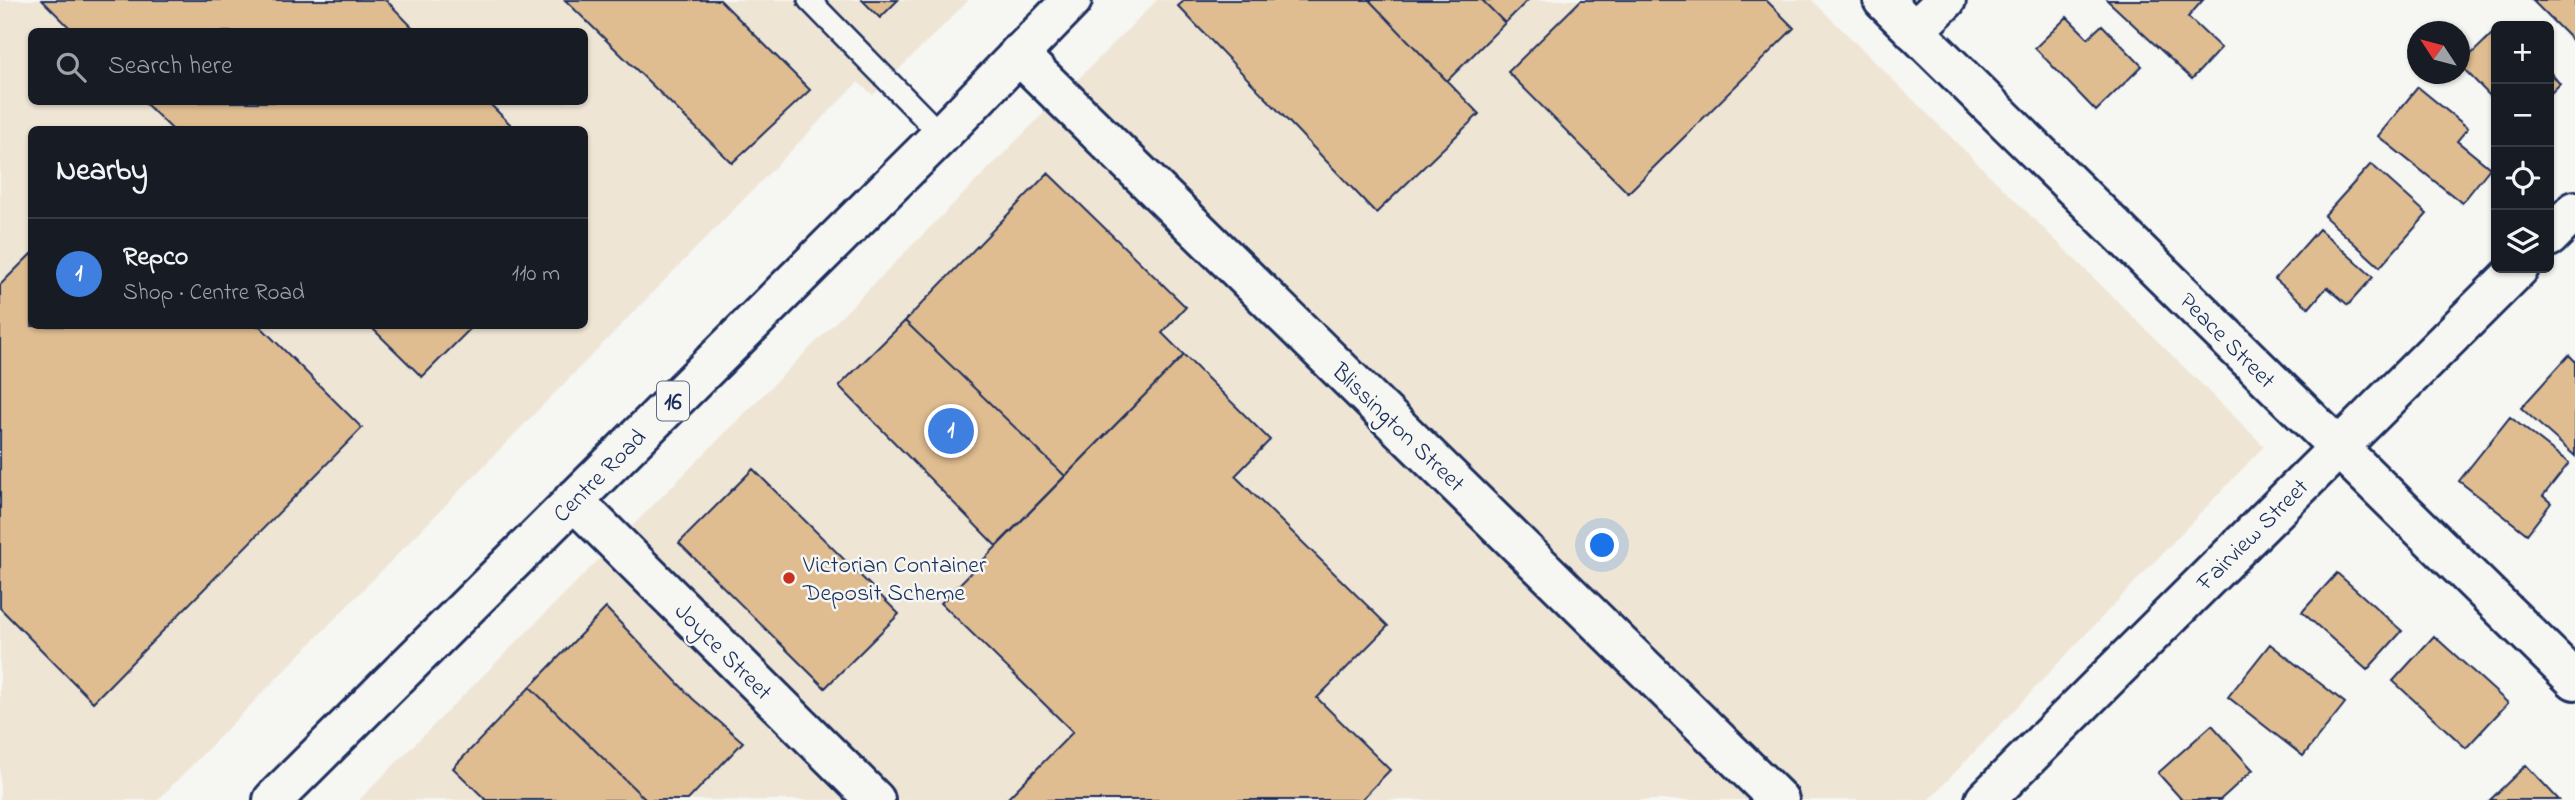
<!DOCTYPE html>
<html lang="en">
<head>
<meta charset="utf-8">
<style>
	:root { --surface:#171b24; --page:#20242c; --text:#f1f3f6; --muted:#9ea1a6; --line:#363941; --accent:#0b8043 }
	body { margin:0; font-family:"Indie Flower",sans-serif; background:var(--page); color:var(--text) }
	.controls { position:absolute; right:21px; top:21px; display:grid; overflow:hidden; border-radius:10px; box-shadow:0 2px 5px #0004 }
	.controls button { width:63px; height:63px; display:grid; place-items:center; padding:0; border:0; border-bottom:2px solid var(--line); background:var(--surface); color:var(--text); font:35px sans-serif }
	.compass { position:absolute; left:2407px; top:21px; width:63px; height:63px; border-radius:50%; background:var(--surface); box-shadow:0 2px 5px #0004; rotate:306deg }
	.you { position:absolute; left:1603px; top:546px; width:24px; height:24px; margin:-18px; border:5px solid #fff; border-radius:50%; background:#1a73e8; box-shadow:0 0 0 10px #1a73e833 }
	.badge { display:grid; place-items:center; width:46px; height:46px; border-radius:50%; background:var(--accent); color:#fff; font-size:23px; font-weight:700 }
	.pin { position:absolute; translate:-50% -50%; border:4px solid #fff; box-shadow:0 2px 7px #0006 }
	.list { margin:0; padding:0; list-style:none }
	h2 { display:flex; justify-content:space-between; align-items:center; height:91px; margin:0; padding:0 28px; font-size:30px }
	h2 small { font-size:23px; font-weight:400; color:var(--muted) }
	.list li { display:grid; grid-template-columns:46px 1fr auto; gap:21px; align-items:center; box-sizing:border-box; height:112px; padding:0 28px; border-top:2px solid var(--line) }
	.list b { display:block; font-size:26px; white-space:nowrap }
	.list p { margin:0; font-size:23px; white-space:nowrap; color:var(--muted) }
	.list em { font-size:23px; font-style:normal; color:var(--muted) }
	.icon { flex:none; width:38px; height:38px; fill:none; stroke:currentColor; stroke-width:2; stroke-linecap:round; stroke-linejoin:round }
	.map { position:relative; flex:none; width:2575px; height:800px; overflow:hidden }
	.search { position:absolute; background:var(--surface); box-shadow:0 2px 5px #0004; left:28px; top:28px; width:560px; height:77px; display:flex; align-items:center; gap:18px; box-sizing:border-box; padding:0 24px; border-radius:10px; color:var(--muted); font-size:26px }
	.panel { position:absolute; background:var(--surface); box-shadow:0 2px 5px #0004; left:28px; top:126px; width:560px; height:203px; border-radius:10px }
	.map>svg:first-child { display:block }
	.built { fill:#efe5d5; fill-rule:evenodd }
	.building { fill:#e0bd91; stroke:#1b2f5e; stroke-width:2 }
	.lines { fill:none; stroke-linecap:round; stroke-linejoin:round }
	.lane-casing { stroke:#1b2f5e; stroke-width:26 }
	.street-casing { stroke:#1b2f5e; stroke-width:44 }
	.primary-casing { stroke:#1b2f5e; stroke-width:44 }
	.lane { stroke:#f6f6f2; stroke-width:21 }
	.street { stroke:#f6f6f2; stroke-width:38 }
	.primary { stroke:#f6f6f2; stroke-width:38 }
	.poi-dot { fill:#c8321e; stroke:#f6f6f2; stroke-width:2.5 }
	.labels { text-anchor:middle; stroke-width:5; stroke-linejoin:round; paint-order:stroke }
	.shield { fill:#f6f6f2; stroke:#5d6b8a; stroke-width:2 }
	.shield-label { font-size:23px; font-weight:bold; fill:#1b2f5e }
	.street-label { font-size:24px; fill:#1b2f5e; stroke:#f6f6f2 }
	.poi-label { font-size:24px; fill:#1b2f5e; stroke:#f6f6f2; text-anchor:start }
</style>
</head>
<body>
<div class="map">
<svg width="2575" height="800" viewBox="0 0 2575 800">
	<rect width="100%" height="100%" fill="#f6f6f2"/>
	<filter id="ink" filterUnits="userSpaceOnUse"><feTurbulence type="fractalNoise" baseFrequency=".0143" numOctaves="2"/><feDisplacementMap in="SourceGraphic" scale="14" xChannelSelector="R" yChannelSelector="G"/><feConvolveMatrix kernelMatrix="1 2 1 2 8 2 1 2 1" color-interpolation-filters="sRGB"/></filter>
	<g filter="url(#ink)">
		<path class="built" d="M0,0H969L873,95L858,82L158,800H0ZM32,32H584V102H32ZM32,130H584V326H32Z
			M1157,0H1812L2264,446L1929,800H359Z"/>
		<path class="building" d="M42,0H386L417,32H74Z
			M565,0H720L810,90L732,163Z
			M862,0H898L880,18Z
			M1185,0H1369L1479,114L1376,213L1178,6Z
			M1369,0H1482L1505,23L1447,81Z
			M1482,0H1528L1505,23Z
			M1581,0H1766L1794,28L1628,193L1508,72Z
			M2107,0H2203L2188,17L2221,48L2192,79Z
			M2532,0H2575V43Z
			M2067,17L2088,38L2102,25L2142,66L2096,111L2035,48Z
			M2496,30V102L2460,65Z
			M2549,71L2560,84L2549,95Z
			M2418,87L2468,128L2457,141L2490,168L2462,203L2378,136Z
			M144,102H488L516,130H173Z
			M2371,164L2427,214L2380,267L2324,216Z
			M1048,173L1186,307L1162,333L1184,355L1065,476L905,321Z
			M2319,229L2373,277L2348,305L2327,287L2309,308L2275,279Z
			M32,253V326H260L362,428L93,702L0,608V285Z
			M905,321L1065,476L996,546L839,386Z
			M370,326H473L422,377Z
			M1184,355L1270,440L1235,476L1388,626L1317,698L1390,770L1361,800H1006L1073,732L941,603Z
			M2569,355L2575,361V456L2521,408Z
			M2510,417L2569,463L2543,496L2551,503L2527,534L2459,481Z
			M753,469L899,614L825,688L679,543Z
			M2337,573L2402,631L2367,670L2302,612Z
			M606,608L693,699L743,742L688,800H646L530,687Z
			M2434,636L2508,703L2466,748L2393,681Z
			M2270,644L2345,703L2303,756L2228,697Z
			M530,687L646,800H486L453,768Z
			M2212,725L2253,770L2220,800H2182L2158,773Z
			M2526,765L2559,800H2490Z"/>
		<g class="lines">
			<defs>
				<path id="lane" d="M809,0L941,135"/>
				<path id="street" d="M1883,0L2575,680
					M1914,31L1946,0
					M1018,54L1779,800
					M2549,237L2575,211
					M573,500L875,800
					M1985,800L2519,268"/>
				<path id="primary" d="M273,800L941,135L1072,0"/>
			</defs>
			<use href="#lane" class="lane-casing"/>
			<use href="#street" class="street-casing"/>
			<use href="#primary" class="primary-casing"/>
			<use href="#lane" class="lane"/>
			<use href="#street" class="street"/>
			<use href="#primary" class="primary"/>
		</g>
	</g>
	<circle class="poi-dot" cx="789" cy="578" r="7"/>
	<g class="labels">
		<rect class="shield" x="657" y="381.5" width="32" height="39" rx="5"/>
		<g class="shield-label">
			<text x="673" y="409">16</text>
		</g>
		<g class="street-label">
			<text transform="translate(2228 340) rotate(45)" y="8">Peace Street</text>
			<text transform="translate(1399 427) rotate(44)" y="8">Blissington Street</text>
			<text transform="translate(599 475) rotate(-45)" y="8">Centre Road</text>
			<text transform="translate(2252 534) rotate(-45)" y="8">Fairview Street</text>
			<text transform="translate(724 651) rotate(45)" y="8">Joyce Street</text>
		</g>
		<g class="poi-label">
			<text x="803" y="572">Victorian Container<tspan x="803" dy="28">Deposit Scheme</tspan></text>
		</g>
	</g>
</svg>
<div class="controls">
<button>+</button>
<button>−</button>
<button><svg class="icon" aria-label="locate" viewBox="0 0 24 24"><circle cx="12" cy="12" r="6"/><path d="M12 2v4M12 18v4M2 12h4M18 12h4"/></svg></button>
<button><svg class="icon" aria-label="layers" viewBox="0 0 24 24"><path d="M12 4l9 5-9 5-9-5zM3 14l9 5 9-5"/></svg></button>
</div>
<svg class="compass" viewBox="-18 -18 36 36"><path d="M0-13l5 13h-10z" fill="#e53935"/><path d="M0 13l5-13h-10z" fill="#9ea1a6"/></svg>
<div class="you"></div>
<div class="pin badge" style="left:951px;top:431px;background:#3f7fe0">1</div>
<div class="search"><svg class="icon" aria-label="search" viewBox="0 0 24 24"><circle cx="10" cy="10" r="6"/><path d="M15 15l6 6"/></svg>Search here</div>
<section class="panel">
<h2>Nearby<small></small></h2>
<ul class="list">
<li><span class="badge" style="background:#3f7fe0">1</span><div><b>Repco</b><p>Shop · Centre Road</p></div><em>110 m</em></li>
</ul>
</section>
</div>
</body>
</html>
